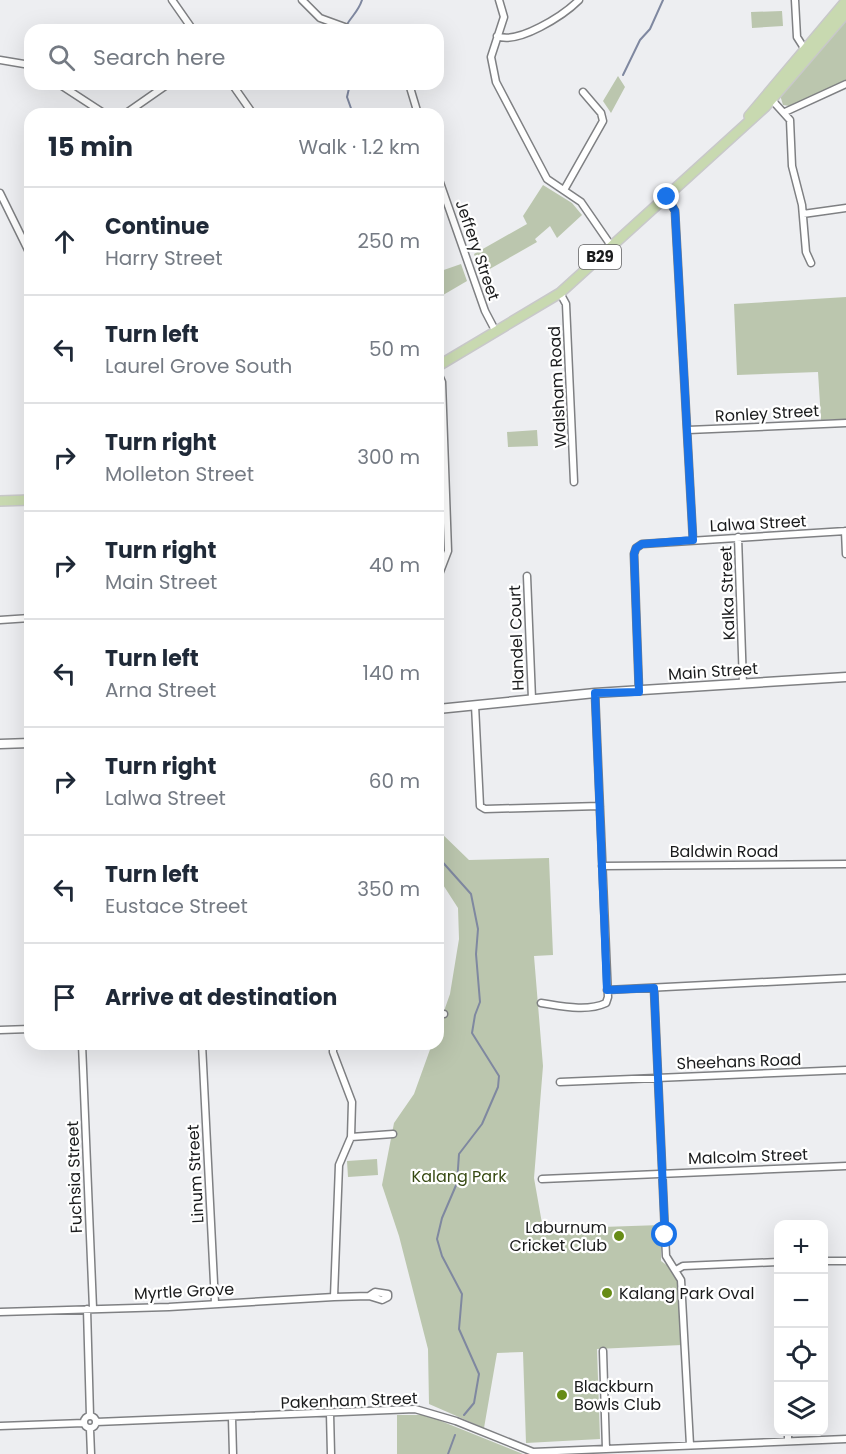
<!DOCTYPE html>
<html lang="en">
<head>
<meta charset="utf-8">
<style>
	:root { --surface:#fff; --page:#f2f2f3; --text:#1f2937; --muted:#747a83; --line:#e0e1e3 }
	body { margin:0; font-family:Poppins,sans-serif; background:var(--page); color:var(--text) }
	.controls { position:absolute; right:18px; bottom:18px; display:grid; overflow:hidden; border-radius:12px; box-shadow:0 6px 24px #0002 }
	.controls button { width:54px; height:54px; display:grid; place-items:center; padding:0; border:0; border-bottom:2px solid var(--line); background:var(--surface); color:var(--text); font:30px sans-serif }
	.stop { position:absolute; width:18px; height:18px; margin:-14px; border:4px solid #1a73e8; border-radius:50%; background:#fff }
	.stop.end { background:#1a73e8; border-color:#fff; box-shadow:0 2px 6px #0008 }
	.list { margin:0; padding:0; list-style:none }
	h2 { display:flex; justify-content:space-between; align-items:center; height:78px; margin:0; padding:0 24px; font-size:26px }
	h2 small { font-size:20px; font-weight:400; color:var(--muted) }
	.list li { display:grid; grid-template-columns:39px 1fr auto; gap:18px; align-items:center; box-sizing:border-box; height:108px; padding:0 24px; border-top:2px solid var(--line) }
	.list b { display:block; font-size:22px; white-space:nowrap }
	.list p { margin:0; font-size:20px; white-space:nowrap; color:var(--muted) }
	.list em { font-size:20px; font-style:normal; color:var(--muted) }
	.icon { flex:none; width:33px; height:33px; fill:none; stroke:currentColor; stroke-width:2; stroke-linecap:round; stroke-linejoin:round }
	.map { position:relative; flex:none; width:846px; height:1454px; overflow:hidden }
	.search { position:absolute; background:var(--surface); box-shadow:0 6px 24px #0002; left:24px; top:24px; width:420px; height:66px; display:flex; align-items:center; gap:15px; box-sizing:border-box; padding:0 21px; border-radius:18px; color:var(--muted); font-size:22px }
	.panel { position:absolute; background:var(--surface); box-shadow:0 6px 24px #0002; left:24px; top:108px; width:420px; height:942px; border-radius:18px }
	.map>svg:first-child { display:block }
	.green { fill:#bbc6ae }
	.lines { fill:none; stroke-linecap:round; stroke-linejoin:round }
	.stream { stroke:#7f88a0; stroke-width:2 }
	.street-casing { stroke:#7f8083; stroke-width:9 }
	.secondary-casing { stroke:#7f8083; stroke-width:11 }
	.primary-casing { stroke:#c8c8c9; stroke-width:12 }
	.street { stroke:#fff; stroke-width:6 }
	.secondary { stroke:#fff; stroke-width:8 }
	.primary { stroke:#c8d9b0; stroke-width:9 }
	.route { stroke:#1a73e8; stroke-width:8 }
	.poi-dot { fill:#678c16; stroke:#fff; stroke-width:2 }
	.labels { text-anchor:middle; stroke-width:4.5; stroke-linejoin:round; paint-order:stroke }
	.shield { fill:#fff; stroke:#5f5f60; stroke-width:1.5 }
	.shield-label { font-size:15px; font-weight:bold; fill:#1a1b1c }
	.street-label { font-size:16px; fill:#1a1b1c; stroke:#fff }
	.park-label { font-size:16px; fill:#374a13; stroke:#fff }
	.poi-label { font-size:16px; fill:#1a1b1c; stroke:#fff; text-anchor:start }
</style>
</head>
<body>
<div class="map">
<svg width="846" height="1454" viewBox="0 0 846 1454">
	<rect width="100%" height="100%" fill="#edeef1"/>
	<path class="green" d="M782,11L783,26L752,28L751,12Z
		M846,19V80L796,107L783,105L780,95Z
		M618,76L625,87L611,113L603,101Z
		M543,185L572,203L582,215L557,238L550,226L535,239L537,242L481,274L474,254L527,224L523,216Z
		M461,264L467,281L438,298V272Z
		M846,297V419L821,420L818,372L737,375L734,304Z
		M438,401L443,528L438,559Z
		M537,430L538,446L508,447L507,432Z
		M438,830L469,860L549,858L553,955L534,956L543,1066L534,1178L543,1229L661,1225V1261L679,1274L682,1345L597,1349L600,1439L526,1443L523,1352L497,1353L484,1428L429,1404L428,1349L399,1236L382,1185L394,1123L414,1094L432,1044H438V1028L450,994L459,939L458,908L438,877Z
		M377,1159L378,1175L348,1177L347,1161Z
		M397,1415H426L523,1454H397Z"/>
	<g class="lines">
		<path class="stream" d="M344,30C349,18 358,13 362,0
			M623,75L640,40L650,29L663,0
			M350,84L347,97L353,114
			M438,857L471,894L478,929L476,954L480,1002L475,1015L472,1033L499,1076L498,1087L482,1124L459,1154L457,1183L442,1218L437,1239L442,1256L462,1294L459,1329L479,1374L474,1403L464,1415
			M448,1454L455,1435"/>
		<defs>
			<path id="street" d="M172,0L193,30
				M302,0L320,18L353,30
				M499,0L504,17L491,57L496,82L547,179L581,202L612,247
				M795,0L797,37L804,48
				M497,36C518,45 564,15 579,0
				M0,60L30,65
				M59,84L105,114
				M232,84L253,114
				M409,84L418,114
				M772,100L790,120L792,166L802,205L806,252L811,263
				M785,112L846,84
				M125,114L168,84
				M438,177L485,311L496,332
				M564,190L603,121L601,113L583,92
				M0,193L30,254
				M667,197L675,211L693,540
				M803,214L846,208
				M560,293L566,304L574,482
				M438,373L442,382L448,551L438,577
				M688,430L846,423
				M845,531L846,554
				M738,537L743,684
				M527,576L532,699
				M0,620L30,618
				M639,691L634,554L636,548L642,544L846,531
				M475,705L480,806L485,809L600,806
				M602,866L846,864
				M654,988L666,1256L681,1280L690,1445
				M607,990L846,978
				M541,1003C561,1006 587,1012 606,1003L608,997L595,693
				M438,1014H444
				M0,1030L30,1029
				M82,1044L93,1308
				M202,1044L215,1303
				M333,1044V1052L352,1102L351,1137L339,1165L334,1297
				M560,1082L846,1070
				M351,1137L393,1134
				M542,1179L846,1166
				M824,1261H846
				M676,1270L683,1266L778,1262
				M87,1309L90,1416
				M0,1312L169,1307L334,1297L369,1296L382,1300L388,1297V1294L375,1292L369,1296
				M603,1351L606,1449
				M330,1413L331,1454
				M84 1422a6 6 0 1 1 12 0a6 6 0 1 1-12 0Z
				M232,1418L233,1454
				M96,1422L415,1409L456,1421L533,1452L846,1439
				M0,1426L84,1423
				M90,1429L91,1454
				M788,1432V1441"/>
			<path id="secondary" d="M438,709L595,693L846,677
				M0,744L30,743"/>
			<path id="primary" d="M749,116L846,1
				M438,366L560,293L765,107L846,13
				M0,501L30,500"/>
		</defs>
		<use href="#street" class="street-casing"/>
		<use href="#secondary" class="secondary-casing"/>
		<use href="#primary" class="primary-casing"/>
		<use href="#street" class="street"/>
		<use href="#secondary" class="secondary"/>
		<use href="#primary" class="primary"/>
	</g>
	<g class="lines">
		<path class="route" d="M665,1235L654,988L607,990L595,693L639,692L634,554L636,548L642,544L693,540L675,211L667,197"/>
	</g>
	<g class="poi-dot">
		<circle cx="619" cy="1236" r="6"/>
		<circle cx="607" cy="1293" r="6"/>
		<circle cx="562" cy="1395" r="6"/>
	</g>
	<g class="labels">
		<rect class="shield" x="579" y="245" width="42" height="24" rx="4.5"/>
		<g class="shield-label">
			<text x="600" y="262">B29</text>
		</g>
		<g class="street-label">
			<text transform="translate(478 250) rotate(71)" y="6">Jeffery Street</text>
			<text transform="translate(557 387) rotate(-93)" y="6">Walsham Road</text>
			<text transform="translate(767 413) rotate(-3)" y="6">Ronley Street</text>
			<text transform="translate(758 523) rotate(-3)" y="6">Lalwa Street</text>
			<text transform="translate(727 593) rotate(-92)" y="6">Kalka Street</text>
			<text transform="translate(516 638) rotate(-92)" y="6">Handel Court</text>
			<text transform="translate(713 671) rotate(-4)" y="6">Main Street</text>
			<text x="724" y="857">Baldwin Road</text>
			<text transform="translate(739 1061) rotate(-2)" y="6">Sheehans Road</text>
			<text transform="translate(748 1156) rotate(-2)" y="6">Malcolm Street</text>
			<text transform="translate(195 1174) rotate(-93)" y="6">Linum Street</text>
			<text transform="translate(74 1177) rotate(-92)" y="6">Fuchsia Street</text>
			<text transform="translate(184 1291) rotate(-3)" y="6">Myrtle Grove</text>
			<text transform="translate(349 1400) rotate(-2)" y="6">Pakenham Street</text>
		</g>
		<g class="park-label">
			<text x="459" y="1182">Kalang Park</text>
		</g>
		<g class="poi-label">
			<text x="607" y="1233" text-anchor="end">Laburnum<tspan x="607" dy="18">Cricket Club</tspan></text>
			<text x="619" y="1299">Kalang Park Oval</text>
			<text x="574" y="1392">Blackburn<tspan x="574" dy="18">Bowls Club</tspan></text>
		</g>
	</g>
</svg>
<div class="controls">
<button>+</button>
<button>−</button>
<button><svg class="icon" aria-label="locate" viewBox="0 0 24 24"><circle cx="12" cy="12" r="6"/><path d="M12 2v4M12 18v4M2 12h4M18 12h4"/></svg></button>
<button><svg class="icon" aria-label="layers" viewBox="0 0 24 24"><path d="M12 4l9 5-9 5-9-5zM3 14l9 5 9-5"/></svg></button>
</div>
<div class="stop" style="left:665px;top:1235px"></div>
<div class="stop end" style="left:667px;top:197px"></div>
<div class="search"><svg class="icon" aria-label="search" viewBox="0 0 24 24"><circle cx="10" cy="10" r="6"/><path d="M15 15l6 6"/></svg>Search here</div>
<section class="panel">
<h2>15 min<small>Walk · 1.2 km</small></h2>
<ul class="list">
<li><svg class="icon" aria-label="ahead" viewBox="0 0 24 24"><path d="M12 20V5M6 11l6-6 6 6"/></svg><div><b>Continue</b><p>Harry Street</p></div><em>250 m</em></li>
<li><svg class="icon" aria-label="left" viewBox="0 0 24 24"><path d="M17 20v-9H6M10 6l-5 5 5 5"/></svg><div><b>Turn left</b><p>Laurel Grove South</p></div><em>50 m</em></li>
<li><svg class="icon" aria-label="right" viewBox="0 0 24 24"><path d="M7 20v-9h11M14 6l5 5-5 5"/></svg><div><b>Turn right</b><p>Molleton Street</p></div><em>300 m</em></li>
<li><svg class="icon" aria-label="right" viewBox="0 0 24 24"><path d="M7 20v-9h11M14 6l5 5-5 5"/></svg><div><b>Turn right</b><p>Main Street</p></div><em>40 m</em></li>
<li><svg class="icon" aria-label="left" viewBox="0 0 24 24"><path d="M17 20v-9H6M10 6l-5 5 5 5"/></svg><div><b>Turn left</b><p>Arna Street</p></div><em>140 m</em></li>
<li><svg class="icon" aria-label="right" viewBox="0 0 24 24"><path d="M7 20v-9h11M14 6l5 5-5 5"/></svg><div><b>Turn right</b><p>Lalwa Street</p></div><em>60 m</em></li>
<li><svg class="icon" aria-label="left" viewBox="0 0 24 24"><path d="M17 20v-9H6M10 6l-5 5 5 5"/></svg><div><b>Turn left</b><p>Eustace Street</p></div><em>350 m</em></li>
<li><svg class="icon" aria-label="arrive" viewBox="0 0 24 24"><path d="M6 21V4h12l-3 4 3 4H6"/></svg><div><b>Arrive at destination</b></div></li>
</ul>
</section>
</div>
</body>
</html>
